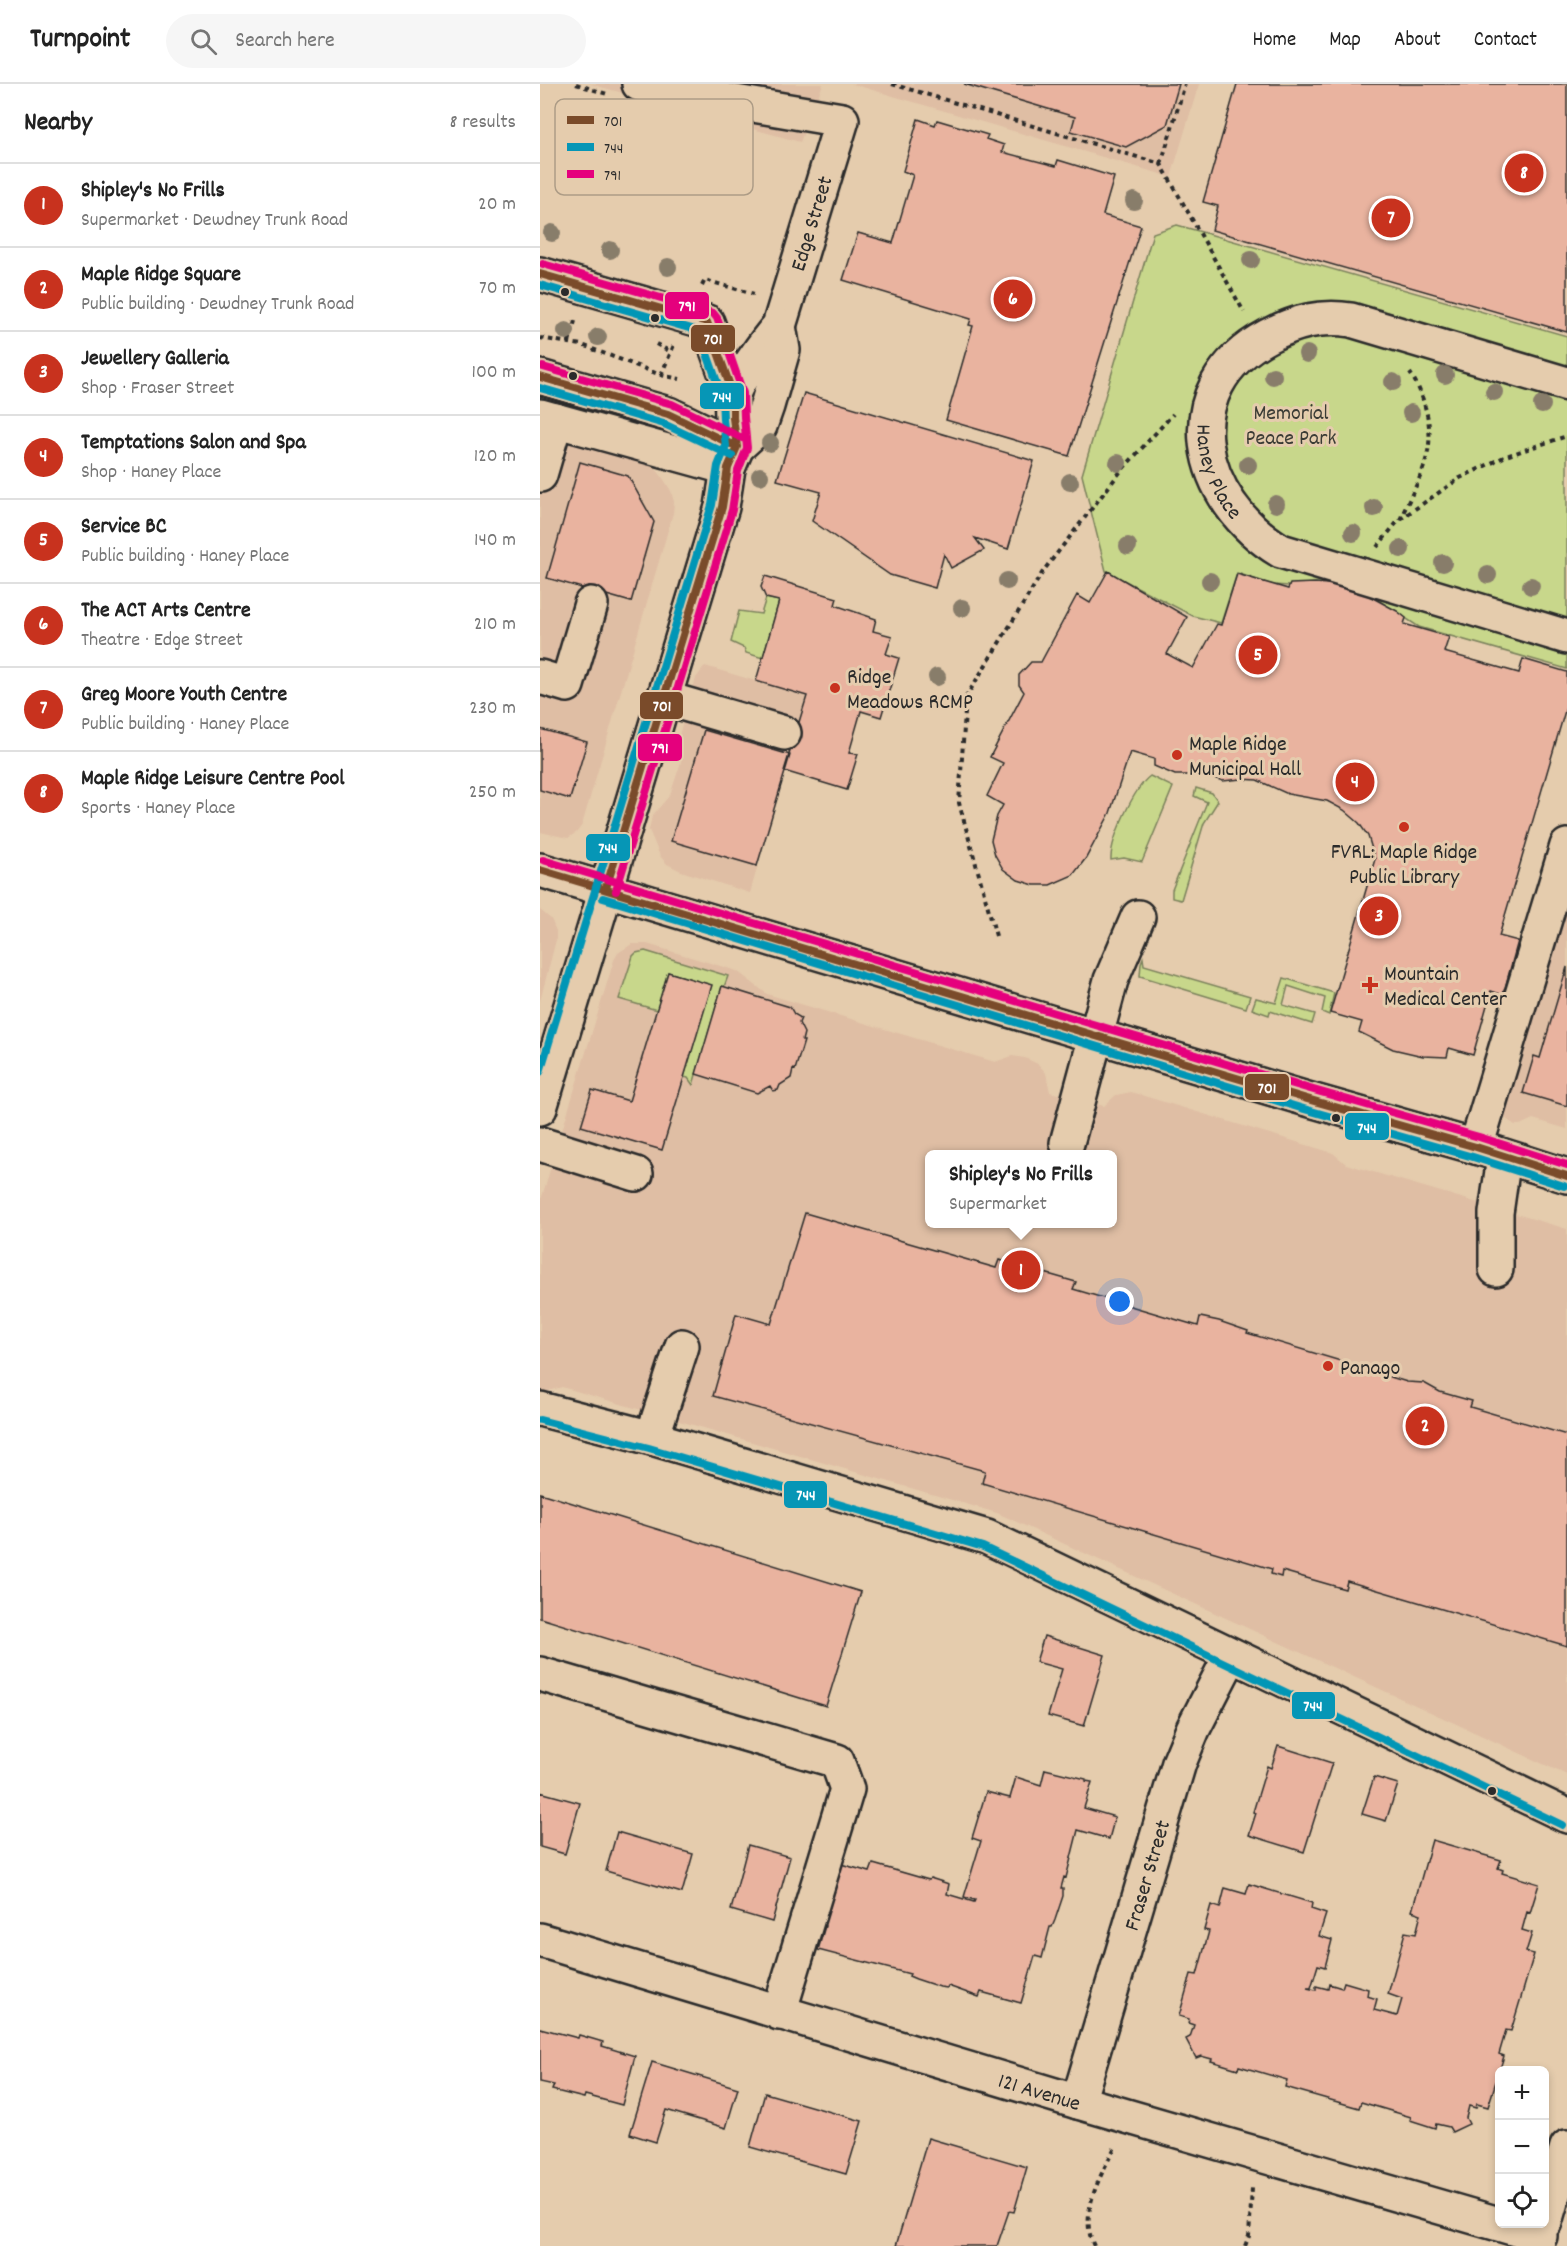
<!DOCTYPE html>
<html lang="en">
<head>
<meta charset="utf-8">
<style>
	:root { --surface:#fff; --page:#f6f6f6; --text:#222; --muted:#767676; --line:#e0e0e0; --accent:#c8321e }
	body { margin:0; font-family:Dekko,sans-serif; background:var(--page); color:var(--text) }
	.controls { position:absolute; right:18px; bottom:18px; display:grid; overflow:hidden; border-radius:9px; box-shadow:0 3px 9px #0003 }
	.controls button { width:54px; height:54px; display:grid; place-items:center; padding:0; border:0; border-bottom:2px solid var(--line); background:var(--surface); color:var(--text); font:30px sans-serif }
	.you { position:absolute; left:580px; top:1218px; width:21px; height:21px; margin:-15px; border:4px solid #fff; border-radius:50%; background:#1a73e8; box-shadow:0 0 0 9px #1a73e833 }
	.badge { display:grid; place-items:center; width:39px; height:39px; border-radius:50%; background:var(--accent); color:#fff; font-size:20px; font-weight:700 }
	.pin { position:absolute; translate:-50% -50%; border:3px solid #fff; box-shadow:0 2px 6px #0006 }
	.popup { position:absolute; left:385px; top:1066px; width:192px; height:78px; box-sizing:border-box; display:grid; place-content:center; border-radius:9px; background:var(--surface); filter:drop-shadow(0 2px 4px #0005); font-size:20px; white-space:nowrap; color:var(--muted) }
	.popup b { font-size:22px; color:var(--text) }
	.popup::after { content:''; position:absolute; left:50%; top:100%; margin-left:-12px; border:12px solid transparent; border-top-color:var(--surface) }
	.list { margin:0; padding:0; list-style:none }
	h2 { display:flex; justify-content:space-between; align-items:center; height:78px; margin:0; padding:0 24px; font-size:26px }
	h2 small { font-size:20px; font-weight:400; color:var(--muted) }
	.list li { display:grid; grid-template-columns:39px 1fr auto; gap:18px; align-items:center; box-sizing:border-box; height:84px; padding:0 24px; border-top:2px solid var(--line) }
	.list b { display:block; font-size:22px; white-space:nowrap }
	.list p { margin:0; font-size:20px; white-space:nowrap; color:var(--muted) }
	.list em { font-size:20px; font-style:normal; color:var(--muted) }
	.icon { flex:none; width:33px; height:33px; fill:none; stroke:currentColor; stroke-width:2; stroke-linecap:round; stroke-linejoin:round }
	.map { position:relative; flex:none; width:1027px; height:2162px; overflow:hidden }
	header { display:flex; align-items:center; gap:36px; box-sizing:border-box; height:84px; padding:0 30px; background:var(--surface); border-bottom:2px solid var(--line) }
	header strong { font-size:28px }
	nav { display:flex; gap:33px; margin-inline-start:auto; font-size:21px }
	.search { width:420px; height:54px; background:var(--page); display:flex; align-items:center; gap:15px; box-sizing:border-box; padding:0 21px; border-radius:33px; color:var(--muted); font-size:22px }
	main { display:flex }
	aside { flex:1; background:var(--surface) }
	.map>svg:first-child { display:block }
	.built { fill:#dfbea4; fill-rule:evenodd }
	.green { fill:#c8d78b; stroke:#7a815b; stroke-width:1.5 }
	.building { fill:#e9b39f; stroke:#2b2b2b; stroke-width:1.5 }
	.lines { fill:none; stroke-linecap:round; stroke-linejoin:round }
	.minor-casing { stroke:#2b2b2b; stroke-width:38 }
	.major-casing { stroke:#2b2b2b; stroke-width:38 }
	.path { stroke:#2b2b2b; stroke-width:4; stroke-dasharray:4.5 4.5; stroke-linecap:butt }
	.minor { stroke:#e5ccad; stroke-width:33 }
	.major { stroke:#e5ccad; stroke-width:33 }
	.bus-1-casing { stroke:#e5ccad; stroke-width:12 }
	.bus-2-casing { stroke:#e5ccad; stroke-width:12 }
	.bus-3-casing { stroke:#e5ccad; stroke-width:12 }
	.bus-1 { stroke:#7a4b2a; stroke-width:8 }
	.bus-2 { stroke:#0696b6; stroke-width:8 }
	.bus-3 { stroke:#e5007d; stroke-width:8 }
	.tree { fill:#887d6b }
	.bus-dot { fill:#2b2b2b; stroke:#e5ccad; stroke-width:2 }
	.poi-dot { fill:#c8321e; stroke:#e5ccad; stroke-width:2 }
	.labels { text-anchor:middle; stroke-width:6; stroke-linejoin:round; paint-order:stroke }
	.street-label { font-size:22px; fill:#2b2b2b; stroke:#e5ccad }
	.park-label { font-size:22px; fill:#3b3c35; stroke:#e5ccad }
	.poi-label { font-size:22px; fill:#2b2b2b; stroke:#e5ccad; text-anchor:start }
	.key { fill:#e5ccad; stroke:#ad9c86; stroke-width:1.5 }
	.key-label { font-size:16px; fill:#2b2b2b }
	.line-badge { stroke:#e5ccad; stroke-width:2 }
	.badge-label { font-size:16px; text-anchor:middle; font-weight:bold; fill:#fff }
</style>
</head>
<body>
<header>
<strong>Turnpoint</strong>
<div class="search"><svg class="icon" aria-label="search" viewBox="0 0 24 24"><circle cx="10" cy="10" r="6"/><path d="M15 15l6 6"/></svg>Search here</div>
<nav><a>Home</a><a>Map</a><a>About</a><a>Contact</a></nav>
</header>
<main>
<aside>
<h2>Nearby<small>8 results</small></h2>
<ul class="list">
<li><span class="badge">1</span><div><b>Shipley's No Frills</b><p>Supermarket · Dewdney Trunk Road</p></div><em>20 m</em></li>
<li><span class="badge">2</span><div><b>Maple Ridge Square</b><p>Public building · Dewdney Trunk Road</p></div><em>70 m</em></li>
<li><span class="badge">3</span><div><b>Jewellery Galleria</b><p>Shop · Fraser Street</p></div><em>100 m</em></li>
<li><span class="badge">4</span><div><b>Temptations Salon and Spa</b><p>Shop · Haney Place</p></div><em>120 m</em></li>
<li><span class="badge">5</span><div><b>Service BC</b><p>Public building · Haney Place</p></div><em>140 m</em></li>
<li><span class="badge">6</span><div><b>The ACT Arts Centre</b><p>Theatre · Edge Street</p></div><em>210 m</em></li>
<li><span class="badge">7</span><div><b>Greg Moore Youth Centre</b><p>Public building · Haney Place</p></div><em>230 m</em></li>
<li><span class="badge">8</span><div><b>Maple Ridge Leisure Centre Pool</b><p>Sports · Haney Place</p></div><em>250 m</em></li>
</ul>
</aside>
<div class="map">
<svg width="1027" height="2162" viewBox="0 0 1027 2162">
	<rect width="100%" height="100%" fill="#e5ccad"/>
	<filter id="ink" filterUnits="userSpaceOnUse"><feTurbulence type="fractalNoise" baseFrequency=".0167" numOctaves="2"/><feDisplacementMap in="SourceGraphic" scale="12" xChannelSelector="R" yChannelSelector="G"/><feConvolveMatrix kernelMatrix="1 2 1 2 8 2 1 2 1" color-interpolation-filters="sRGB"/></filter>
	<g filter="url(#ink)">
		<path class="built" d="M50,0H283L260,58Z
			M312,0H659L631,93Z
			M0,343L112,380L123,394L131,407L134,418L133,429L42,741L37,748L28,754L0,748Z
			M165,582L267,612L210,809L141,787L127,780L120,772L109,746L112,732L130,711L141,678L139,651L156,594Z
			M1027,803V1045L993,1035L980,1041H975L962,1032Z
			M0,826L11,835L16,847V856L0,917Z
			M92,860H107L197,887L227,910L455,978L472,972L485,974L498,980L506,989L510,1008L564,1022L576,1011L591,1008L793,1069L806,1080L1027,1145V1691L457,1429L22,1303L0,1309V1119L74,876L78,869ZM390,1070H572V1140H390Z"/>
		<path class="green" d="M637,141L1027,252V585L879,543L823,506L732,501L697,489L681,539L653,532L566,487L542,391L613,149Z
			M226,514L239,517L223,574L206,569L204,564L191,558L199,527L221,530Z
			M610,692L633,703L602,778L584,774L571,776C570,756 594,704 610,692Z
			M656,704L672,709L678,717L664,739L641,816L632,814V806L667,718L654,712Z
			M105,867L188,892L184,903H182L153,1001L148,994L144,993L171,901L128,888L117,926L79,915L93,872L96,869Z
			M603,874L604,881L710,912L706,924L600,892L601,879Z
			M744,894L794,909L789,931L782,928L785,914L748,902L743,921L775,930L772,940L730,927L729,931L712,925L716,914L736,919Z"/>
		<path class="building" d="M424,0H639L627,41L586,63L531,47L535,33Z
			M697,0H1027V248L672,146L678,122L663,118Z
			M378,35L395,41L397,36L448,51L446,55L464,61L462,68L516,82L518,76L574,93L563,131L601,142L529,372L406,336L433,242L429,241L431,235L303,196L318,149L353,159L373,91L363,87Z
			M264,309L494,377L468,465L435,454L444,466L411,484L404,470L395,504L350,491L272,437L281,408L237,396Z
			M40,378L88,392L114,438L91,518L7,494Z
			M568,487L647,533L627,570L653,584L677,540L681,541L697,490L748,505L750,500L775,499L800,501L820,507L857,527L866,534L864,540L909,553L904,568L979,589L983,575L1027,588V620L959,852L978,857L963,911L951,907L933,971L909,964L907,973L883,972L853,965L819,948L822,938L790,929L835,775L828,752L819,739L804,726L787,717L748,710L717,696L701,695L683,697L652,687L651,691H635L614,682V675L590,668L570,729L546,774L533,791L510,801H494L478,796L463,785L455,771L451,756L457,732L463,721L447,712L463,679L450,673L484,608L479,601V591L491,578H501L537,511L550,519Z
			M225,492L297,514L295,521L336,535L333,547L352,552L346,570L359,574L341,633L321,627L309,669L318,670L307,706L244,687L267,612L216,597L239,517L226,514L221,503Z
			M0,645L47,658L30,715L0,706Z
			M164,646L250,671L217,782L131,757Z
			M1027,883V1022L983,1009L994,972L1000,974Z
			M128,888L172,901L122,1066L41,1042L52,1006L89,1017Z
			M182,902L250,923L254,930L261,934L259,939L264,949L262,957H264L255,986L253,985L251,994L240,1001L238,1006L233,1007L230,1002L217,1009L156,990Z
			M265,1129L456,1184L459,1176L536,1198L533,1205L658,1242L660,1233L679,1237L708,1247L707,1249L804,1278L802,1284L823,1291L824,1285L867,1298L884,1299L900,1308L932,1317L930,1323L1027,1351V1562L807,1497L805,1505L742,1487L741,1493L731,1490L732,1485L442,1399L445,1387L173,1312L196,1230L231,1240Z
			M0,1409L321,1508L286,1622L0,1534Z
			M504,1552L565,1571L544,1642L508,1632L522,1585L496,1578Z
			M738,1662L792,1679L764,1768L709,1751L716,1729L713,1728L727,1682L731,1684Z
			M505,1685L546,1695V1697L552,1698L544,1724L575,1733L569,1755L538,1746L526,1794L524,1793L521,1804H523V1812L515,1836L512,1843H510L502,1874L495,1872L481,1919L441,1908L439,1913L408,1902L407,1904L400,1903L376,1895L369,1892L370,1890L278,1866L285,1842L279,1840L297,1779L330,1788L333,1780L389,1796L390,1794L409,1800L407,1810L434,1818L435,1816L424,1813L441,1757L432,1754L446,1708L470,1714L476,1693L501,1701Z
			M834,1693L858,1700L846,1737L822,1730Z
			M0,1708L40,1719L25,1770L0,1763Z
			M77,1748L153,1770L142,1809L66,1787Z
			M892,1756L961,1776L958,1784L963,1786L962,1789L999,1800L990,1829L987,1828L982,1846L992,1849L986,1868L994,1870L971,1947L966,1946L959,1970L964,1972L948,2023L937,2020L936,2024L929,2022L926,2034L929,2040L912,2048L909,2043L896,2040L895,2044L870,2036L871,2033L821,2018L819,2024L745,2003L747,1996L699,1982L698,1985L671,1977L672,1975L661,1972L656,1974L646,1955L650,1953L654,1941L648,1939L649,1935L639,1932L651,1890L657,1891L669,1847L664,1846L671,1821L680,1824L685,1804L706,1810L709,1800L772,1819L771,1825L786,1830L779,1852L792,1856L785,1883L778,1881L771,1904H767L776,1906V1902L788,1905L789,1900L802,1904L804,1898L828,1905L827,1912L837,1915L834,1926L857,1932L862,1915L848,1910L865,1848L876,1850L881,1830L872,1827Z
			M208,1761L250,1773L232,1838L191,1826Z
			M0,1944L38,1954L39,1951L63,1958L62,1962L95,1972L82,2021L45,2011L44,2014L12,2006L14,2001L0,1998Z
			M112,1978L198,2004L186,2044L126,2026L116,2058L90,2050Z
			M225,2009L322,2037L306,2090L210,2063Z
			M388,2054L487,2083L474,2128L469,2127L457,2162H356Z"/>
		<g class="lines">
			<defs>
				<g id="minor">
					<path d="M99,0L112,4L302,36L239,242C229,253 195,299 193,312C189,328 195,347 197,363"/>
					<path d="M0,190L167,238L193,310"/>
					<path d="M0,293L128,330L197,363"/>
					<path id="s1" d="M1027,300L811,236C781,231 755,238 728,252C630,304 657,417 741,467L1027,553"/>
					<path d="M0,332L188,384"/>
					<path d="M0,391L16,336"/>
					<path d="M0,593L27,601L51,520"/>
					<path d="M124,614L244,649"/>
					<path d="M0,1024L182,423L188,384L197,363L220,342L227,322L243,266L239,242"/>
					<path d="M527,1059L571,896L598,833"/>
					<path d="M0,1060L96,1090"/>
					<path d="M936,1063L1027,762"/>
					<path d="M956,1185V1129L964,1073"/>
					<path d="M112,1354L142,1262"/>
					<path d="M0,1590L297,1677L307,1705L239,1929"/>
					<path id="s2" d="M0,1856L538,2018L1000,2152L995,2162"/>
					<path id="s3" d="M538,2018L639,1679L653,1645L691,1571"/>
					<path d="M1005,2138L1027,2063"/>
				</g>
				<path id="major" d="M0,786L767,1015L936,1063L1027,1092
					M0,1325L112,1354L447,1453L1027,1732"/>
			</defs>
			<use href="#minor" class="minor-casing"/>
			<use href="#major" class="major-casing"/>
			<path class="path" d="M36,0L70,11
				M352,0L621,80L704,228
				M621,80L645,0
				M162,202L165,196L214,210
				M0,254L42,261L121,291L140,295
				M29,258L35,237
				M116,260L131,268
				M121,291L134,261
				M860,436C877,396 899,370 885,323C882,311 877,299 870,289
				M837,463L859,436L920,394L966,372L1027,352
				M456,852L419,719L426,613L504,486L581,387L633,330
				M554,2162C538,2129 561,2091 576,2061
				M705,2162L709,2152L712,2104"/>
			<use href="#minor" class="minor"/>
			<use href="#major" class="major"/>
			<defs>
				<path id="bus-1" d="M0,190L167,238L193,310V334L197,363L188,384L182,423L66,804
					M0,293L128,330L197,363
					M0,786L767,1015L936,1063L1027,1092"/>
				<path id="bus-2" d="M0,201L159,247L182,312L183,335L186,362L178,382L172,421L0,988
					M0,304L124,340L192,372
					M63,814L764,1025L933,1073L1024,1102
					M0,1336L109,1364L443,1463L1022,1741"/>
				<path id="bus-3" d="M3,180L173,229L177,234L203,309L204,333L207,364L198,387L192,426L76,807
					M3,283L132,320L202,354
					M3,776L770,1005L939,1053L1027,1081"/>
			</defs>
			<use href="#bus-1" class="bus-1-casing"/>
			<use href="#bus-2" class="bus-2-casing"/>
			<use href="#bus-3" class="bus-3-casing"/>
			<use href="#bus-1" class="bus-1"/>
			<use href="#bus-2" class="bus-2"/>
			<use href="#bus-3" class="bus-3"/>
		</g>
		<g class="tree">
			<circle cx="594" cy="117" r="9"/>
			<circle cx="12" cy="149" r="9"/>
			<circle cx="70" cy="166" r="9"/>
			<circle cx="711" cy="176" r="9"/>
			<circle cx="128" cy="183" r="9"/>
			<circle cx="26" cy="247" r="9"/>
			<circle cx="58" cy="253" r="9"/>
			<circle cx="767" cy="270" r="9"/>
			<circle cx="905" cy="291" r="9"/>
			<circle cx="733" cy="292" r="9"/>
			<circle cx="853" cy="298" r="9"/>
			<circle cx="954" cy="308" r="9"/>
			<circle cx="1002" cy="321" r="9"/>
			<circle cx="871" cy="329" r="9"/>
			<circle cx="230" cy="359" r="9"/>
			<circle cx="578" cy="379" r="9"/>
			<circle cx="708" cy="381" r="9"/>
			<circle cx="220" cy="392" r="9"/>
			<circle cx="530" cy="398" r="9"/>
			<circle cx="736" cy="420" r="9"/>
			<circle cx="834" cy="424" r="9"/>
			<circle cx="813" cy="449" r="9"/>
			<circle cx="588" cy="462" r="9"/>
			<circle cx="861" cy="465" r="9"/>
			<circle cx="903" cy="479" r="9"/>
			<circle cx="948" cy="491" r="9"/>
			<circle cx="467" cy="497" r="9"/>
			<circle cx="670" cy="497" r="9"/>
			<circle cx="991" cy="502" r="9"/>
			<circle cx="422" cy="524" r="9"/>
			<circle cx="397" cy="593" r="9"/>
		</g>
	</g>
	<g class="bus-dot">
		<circle cx="25" cy="208" r="5"/>
		<circle cx="115" cy="234" r="5"/>
		<circle cx="33" cy="292" r="5"/>
		<circle cx="796" cy="1034" r="5"/>
		<circle cx="952" cy="1707" r="5"/>
	</g>
	<g class="poi-dot">
		<circle cx="295" cy="604" r="6"/>
		<circle cx="637" cy="671" r="6"/>
		<circle cx="864" cy="743" r="6"/>
		<path d="M827 892h6v6h6v6h-6v6h-6v-6h-6v-6h6z"/>
		<circle cx="788" cy="1282" r="6"/>
	</g>
	<g class="labels">
		<g class="street-label">
			<text transform="translate(270 139) rotate(-73)" y="8">Edge Street</text>
			<text dy="8" stroke="none"><textPath href="#s1" startOffset="474">Haney Place</textPath></text>
			<text dy="8" stroke="none"><textPath href="#s3" startOffset="237">Fraser Street</textPath></text>
			<text dy="8" stroke="none"><textPath href="#s2" startOffset="522">121 Avenue</textPath></text>
		</g>
		<g class="park-label">
			<text x="751" y="335">Memorial<tspan x="751" dy="25">Peace Park</tspan></text>
		</g>
		<g class="poi-label">
			<text x="307" y="599">Ridge<tspan x="307" dy="25">Meadows RCMP</tspan></text>
			<text x="649" y="666">Maple Ridge<tspan x="649" dy="25">Municipal Hall</tspan></text>
			<text x="864" y="774" text-anchor="middle">FVRL: Maple Ridge<tspan x="864" dy="25">Public Library</tspan></text>
			<text x="844" y="896">Mountain<tspan x="844" dy="25">Medical Center</tspan></text>
			<text x="800" y="1290">Panago</text>
		</g>
	</g>
	<rect x="15" y="15" width="198" height="96" rx="9" class="key"/>
	<rect x="27" y="32" width="27" height="8" fill="#7a4b2a"/>
	<rect x="27" y="59" width="27" height="8" fill="#0696b6"/>
	<rect x="27" y="86" width="27" height="8" fill="#e5007d"/>
	<g class="key-label">
		<text x="64" y="42">701</text>
		<text x="64" y="69">744</text>
		<text x="64" y="96">791</text>
	</g>
	<g class="line-badge">
		<rect x="124" y="207" width="46" height="29" rx="6" fill="#e5007d"/>
		<rect x="150" y="240" width="46" height="29" rx="6" fill="#7a4b2a"/>
		<rect x="159" y="298" width="46" height="28" rx="6" fill="#0696b6"/>
		<rect x="99" y="607" width="45" height="29" rx="6" fill="#7a4b2a"/>
		<rect x="97" y="649" width="46" height="29" rx="6" fill="#e5007d"/>
		<rect x="45" y="749" width="46" height="29" rx="6" fill="#0696b6"/>
		<rect x="704" y="989" width="46" height="28" rx="6" fill="#7a4b2a"/>
		<rect x="804" y="1028" width="46" height="29" rx="6" fill="#0696b6"/>
		<rect x="243" y="1396" width="45" height="29" rx="6" fill="#0696b6"/>
		<rect x="751" y="1607" width="45" height="29" rx="6" fill="#0696b6"/>
	</g>
	<g class="badge-label">
		<text x="147" y="227">791</text>
		<text x="173" y="260">701</text>
		<text x="182" y="318">744</text>
		<text x="122" y="627">701</text>
		<text x="120" y="669">791</text>
		<text x="68" y="769">744</text>
		<text x="727" y="1009">701</text>
		<text x="827" y="1049">744</text>
		<text x="266" y="1416">744</text>
		<text x="773" y="1627">744</text>
	</g>
</svg>
<div class="controls">
<button>+</button>
<button>−</button>
<button><svg class="icon" aria-label="locate" viewBox="0 0 24 24"><circle cx="12" cy="12" r="6"/><path d="M12 2v4M12 18v4M2 12h4M18 12h4"/></svg></button>
</div>
<div class="you"></div>
<div class="pin badge" style="left:481px;top:1186px">1</div>
<div class="popup"><b>Shipley's No Frills</b>Supermarket</div>
<div class="pin badge" style="left:885px;top:1342px">2</div>
<div class="pin badge" style="left:839px;top:832px">3</div>
<div class="pin badge" style="left:815px;top:698px">4</div>
<div class="pin badge" style="left:718px;top:571px">5</div>
<div class="pin badge" style="left:473px;top:215px">6</div>
<div class="pin badge" style="left:851px;top:134px">7</div>
<div class="pin badge" style="left:984px;top:89px">8</div>
</div>
</main>
</body>
</html>
